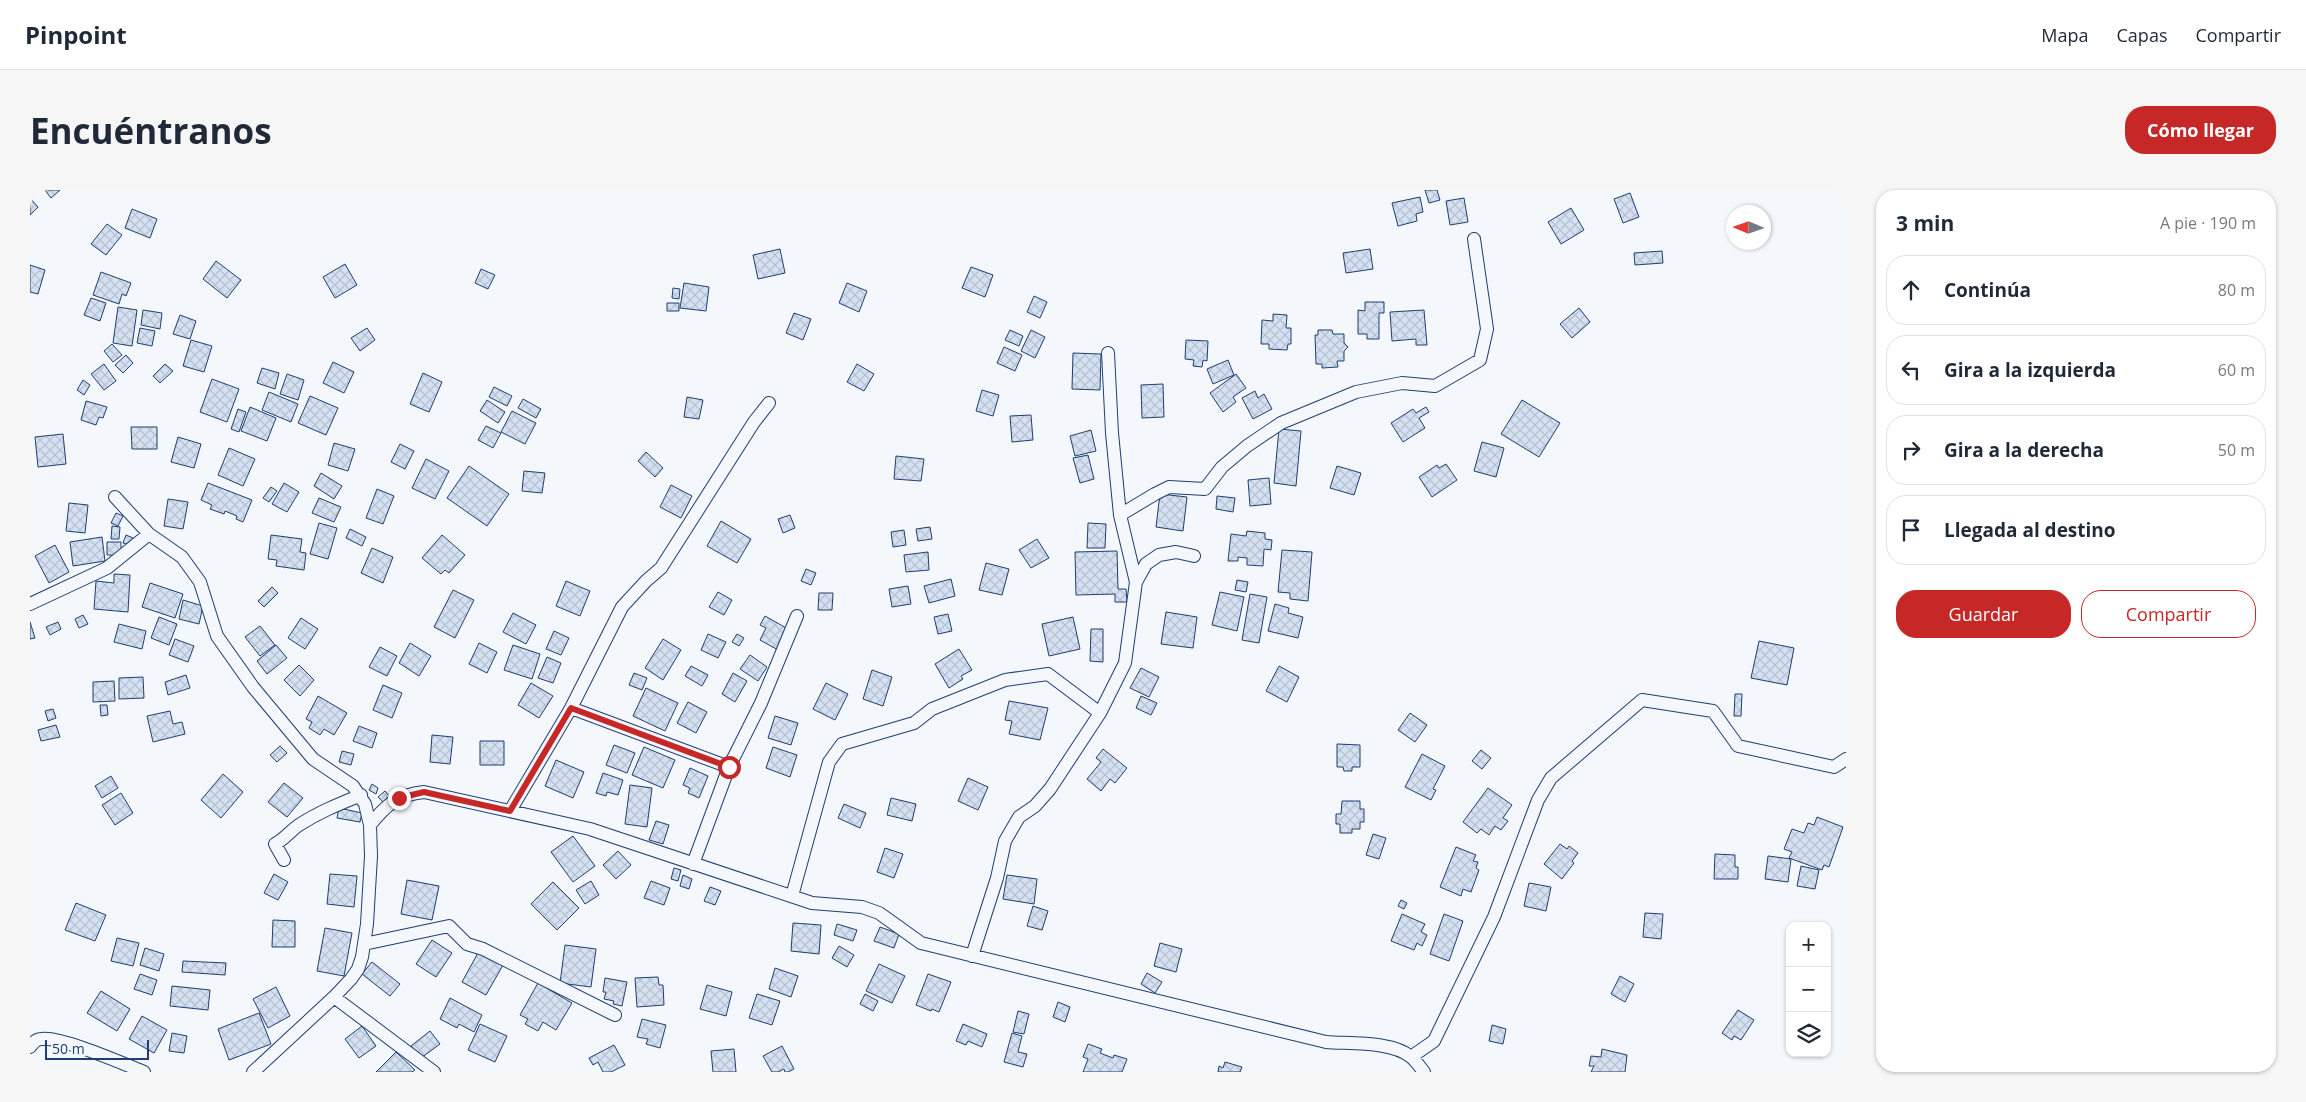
<!DOCTYPE html>
<html lang="es">
<head>
<meta charset="utf-8">
<style>
	:root { --surface:#fff; --page:#f6f6f7; --text:#1f2937; --muted:#747a83; --line:#e0e1e3; --accent:#c62828 }
	body { margin:0; font-family:"Open Sans",sans-serif; background:var(--page); color:var(--text) }
	.controls { position:absolute; right:15px; bottom:15px; display:grid; overflow:hidden; border-radius:10px; box-shadow:0 1px 4px #0004 }
	.controls button { width:45px; height:45px; display:grid; place-items:center; padding:0; border:0; border-bottom:1px solid var(--line); background:var(--surface); color:var(--text); font:25px sans-serif }
	.compass { position:absolute; left:1696px; top:15px; width:45px; height:45px; border-radius:50%; background:var(--surface); box-shadow:0 1px 4px #0004; rotate:272deg }
	.scale { position:absolute; left:15px; bottom:12px; width:104px; box-sizing:border-box; padding-left:5px; border:2px solid #1d3f73; border-top:0; font-size:14px; line-height:18px; white-space:nowrap; color:#1d3f73; -webkit-text-stroke:4px #f4f7fb; paint-order:stroke }
	.stop { position:absolute; width:15px; height:15px; margin:-11px; border:4px solid #c62828; border-radius:50%; background:#fff }
	.stop.end { background:#c62828; border-color:#fff; box-shadow:0 1px 5px #0008 }
	.list { margin:0; padding:0; list-style:none }
	h2 { display:flex; justify-content:space-between; align-items:center; height:65px; margin:0; padding:0 20px; font-size:21px }
	h2 small { font-size:16px; font-weight:400; color:var(--muted) }
	.list li { display:grid; grid-template-columns:32px 1fr auto; gap:15px; align-items:center; box-sizing:border-box; height:70px; margin:0 10px 10px; padding:0 10px; border:1px solid var(--line); border-radius:20px }
	.list b { display:block; font-size:19px; white-space:nowrap }
	.list em { font-size:16px; font-style:normal; color:var(--muted) }
	.actions { display:flex; gap:10px; padding:15px 20px }
	.actions a { flex:1; padding:11px 0; border:1px solid var(--accent); border-radius:20px; text-align:center; font-size:18px; color:var(--accent) }
	.actions .main { background:var(--accent); color:#fff }
	.icon { flex:none; width:28px; height:28px; fill:none; stroke:currentColor; stroke-width:2; stroke-linecap:round; stroke-linejoin:round }
	.map { position:relative; flex:none; width:1816px; height:882px; overflow:hidden; border-radius:20px }
	header { display:flex; align-items:center; gap:30px; box-sizing:border-box; height:70px; padding:0 25px; background:var(--surface); border-bottom:1px solid var(--line) }
	header strong { font-size:24px }
	nav { display:flex; gap:28px; margin-inline-start:auto; font-size:18px }
	.intro { display:flex; align-items:center; justify-content:space-between; box-sizing:border-box; height:120px; padding:0 30px }
	h1 { margin:0; font-size:35px }
	.button { padding:12px 22px; border-radius:20px; background:var(--accent); color:#fff; font-size:18px; font-weight:700 }
	main { display:flex; gap:30px; padding:0 30px }
	aside { flex:1; background:var(--surface); border-radius:20px; box-shadow:0 1px 4px #0004 }
	.map>svg:first-child { display:block }
	.building { fill:url(#building-cross-hatch); stroke:#1d3f73 }
	.lines { fill:none; stroke-linecap:round; stroke-linejoin:round }
	.minor-casing { stroke:#1d3f73; stroke-width:14 }
	.minor { stroke:#f4f7fb; stroke-width:12 }
	.route { stroke:#c62828; stroke-width:6 }
</style>
</head>
<body>
<header>
<strong>Pinpoint</strong>
<nav><a>Mapa</a><a>Capas</a><a>Compartir</a></nav>
</header>
<div class="intro"><h1>Encuéntranos</h1><a class="button">Cómo llegar</a></div>
<main>
<div class="map">
<svg width="1816" height="882" viewBox="0 0 1816 882">
	<defs>
		<pattern id="building-cross-hatch" width="8" height="8" patternUnits="userSpaceOnUse" patternTransform="scale(1.25)"><rect width="8" height="8" fill="#d5e0f0"/><path d="M0 0l8 8M0 8l8-8" fill="none" stroke="#b6c1d1"/></pattern>
	</defs>
	<rect width="100%" height="100%" fill="#f4f7fb"/>
	<path class="building" d="M15,0H30L21,8Z
		M1395,0H1407L1410,10L1399,13Z
		M1600,3L1609,27L1593,33L1584,9Z
		M1390,7L1393,22L1386,24L1387,31L1368,36L1362,13Z
		M0,8L8,17L0,25Z
		M1434,8L1438,32L1420,35L1416,11Z
		M1541,18L1554,40L1531,54L1518,32Z
		M102,19L127,29L120,48L95,38Z
		M77,34L92,45L76,65L61,54Z
		M750,59L755,83L728,89L723,65Z
		M1340,59L1343,79L1316,83L1313,63Z
		M1632,61L1633,73L1605,75L1604,63Z
		M186,71L211,90L197,108L173,89Z
		M315,74L327,95L305,108L293,87Z
		M0,75L15,80L8,104L0,102Z
		M941,77L963,85L955,107L932,98Z
		M451,79L465,85L458,99L445,93Z
		M71,82L101,93L96,106L92,104L89,114L63,105Z
		M654,93L679,97L676,121L650,118Z
		M817,93L837,101L829,122L809,113Z
		M643,98L650,99L649,109L642,108Z
		M1004,106L1017,112L1010,128L997,122Z
		M61,108L76,113L70,131L54,125Z
		M1335,112H1354V123H1349V149H1337V144H1328V120L1335,121Z
		M637,113H649V121H637Z
		M88,117L107,120L102,156L83,153Z
		M1549,118L1560,132L1542,148L1530,134Z
		M113,120L132,123L130,139L111,135Z
		M1394,120L1397,155H1386V149L1362,151L1360,122Z
		M764,123L781,129L773,150L756,143Z
		M1243,124L1257,125L1256,138H1261V154H1258L1257,160L1239,159V154H1231L1232,130L1243,131Z
		M150,125L166,131L160,149L143,144Z
		M110,138L125,141L122,156L107,153Z
		M337,138L345,150L330,161L321,148Z
		M980,140L993,146L989,156L975,150Z
		M1001,140L1015,147L1005,168L991,161Z
		M1288,140H1302L1303,144H1314V153L1318,157L1314,161V171H1307L1308,177L1292,178V174H1286L1285,145H1288Z
		M161,150L182,156L174,182L153,176Z
		M1156,150L1178,151L1177,171L1173,170L1172,177L1163,176L1164,170L1155,169Z
		M82,154L92,165L83,172L74,161Z
		M974,157L992,165L985,181L967,173Z
		M1043,163L1071,164L1070,200L1042,199Z
		M96,165L103,173L93,183L85,175Z
		M1198,170L1204,185L1183,194L1177,179Z
		M303,172L324,182L314,203L293,193Z
		M74,174L86,191L74,200L61,184Z
		M135,174L143,181L130,193L123,186Z
		M827,174L844,184L834,201L817,192Z
		M232,178L249,183L245,199L227,193Z
		M393,183L412,192L399,222L380,214Z
		M257,184L274,190L268,210L250,204Z
		M1206,184L1216,198L1203,207L1206,212L1193,222L1180,203Z
		M182,189L209,199L197,232L170,222Z
		M53,190L60,195L54,205L47,200Z
		M1133,194L1134,227L1112,228L1111,195Z
		M464,197L482,206L477,216L459,207Z
		M952,200L969,205L963,226L946,221Z
		M1225,201L1228,208L1234,204L1242,219L1223,229L1212,208Z
		M239,202L268,214L261,232L232,220Z
		M280,206L308,218L296,245L268,233Z
		M657,207L673,210L669,229L654,227Z
		M493,209L511,219L506,228L488,218Z
		M457,210L475,222L468,233L450,221Z
		M1492,210L1530,233L1509,267L1471,244Z
		M56,211L77,217L73,228L69,227L66,235L51,230Z
		M220,217L246,228L237,251L211,241Z
		M1396,217L1399,222L1389,228L1395,238L1373,252L1361,233L1383,219L1386,223Z
		M208,219L216,222L209,242L201,239Z
		M482,221L506,233L495,254L471,242Z
		M1001,225L1003,250L982,252L980,226Z
		M456,236L471,243L463,258L448,250Z
		M101,237H127V259H102Z
		M1249,239L1271,241L1266,296L1244,293Z
		M1061,240L1066,261L1045,266L1040,246Z
		M33,244L36,274L8,277L5,247Z
		M148,247L171,254L164,278L141,272Z
		M1452,252L1474,258L1466,287L1444,281Z
		M304,253L325,259L318,281L298,275Z
		M370,254L384,261L375,279L361,272Z
		M199,258L225,269L213,296L188,285Z
		M616,262L633,278L625,287L608,271Z
		M1058,265L1064,289L1050,293L1043,268Z
		M866,266L894,269L891,291L864,289Z
		M396,269L419,281L405,309L382,298Z
		M1416,274L1427,290L1402,307L1389,287L1407,275L1409,278Z
		M439,276L479,304L457,336L417,308Z
		M1307,276L1331,283L1324,305L1300,298Z
		M494,281L515,283L512,303L492,301Z
		M291,283L312,296L304,309L284,296Z
		M1239,288L1241,314L1220,316L1218,290Z
		M178,293L222,310L213,332L206,329L207,326L195,321L194,324L180,319L182,315L171,310Z
		M254,293L269,302L257,322L242,314Z
		M641,295L662,306L651,328L630,317Z
		M241,297L247,301L239,312L233,308Z
		M347,299L364,306L353,334L336,328Z
		M1130,304L1157,307L1153,341L1126,337Z
		M1187,306L1205,308L1203,322L1186,319Z
		M289,308L311,317L304,332L282,323Z
		M138,309L158,312L153,339L134,336Z
		M39,313L58,315L55,343L36,341Z
		M86,323L93,326L88,336L81,333Z
		M760,325L765,338L753,343L748,329Z
		M691,331L721,349L707,373L677,356Z
		M289,333L307,338L298,369L280,364Z
		M1058,333L1076,334L1075,358H1057Z
		M82,336L90,337L89,349H81Z
		M900,337L902,349L888,351L886,339Z
		M320,339L336,347L332,356L316,348Z
		M874,340L876,355L863,357L861,342Z
		M1217,341L1235,343V349L1242,350L1241,360L1234,359L1233,376L1217,375V368L1208,367V371H1198L1201,344L1216,346Z
		M96,345L103,348L100,355L93,353Z
		M241,345L272,349L270,362L276,363L274,380L246,376L247,370L238,369Z
		M412,345L435,365L419,383L415,380L411,384L392,368Z
		M72,347L75,371L43,376L40,352Z
		M1007,349L1019,368L1001,378L989,360Z
		M77,352H91V365H77Z
		M25,355L39,382L19,393L5,366Z
		M342,358L363,367L353,393L331,383Z
		M1252,360L1282,362L1278,411L1260,409V403L1248,402Z
		M1087,361L1088,399H1096L1097,412H1085V404L1046,405L1045,362Z
		M898,362L899,380L876,382L874,365Z
		M956,373L979,379L972,405L949,400Z
		M776,379L786,383L781,395L771,391Z
		M84,384L100,385L98,422L64,419L66,391L84,393Z
		M921,389L925,406L899,413L894,396Z
		M1207,390L1218,392L1216,402L1205,400Z
		M536,391L560,401L550,426L526,416Z
		M120,393L153,404L145,428L112,417Z
		M878,396L881,414L862,417L859,399Z
		M242,397L248,403L234,417L228,411Z
		M423,400L444,410L425,448L404,437Z
		M688,402L702,410L694,425L679,417Z
		M1190,402L1214,407L1207,441L1182,435Z
		M789,403H803L802,420H788Z
		M1220,404L1237,407L1229,453L1212,450Z
		M153,410L173,416L169,434L149,429Z
		M1245,414L1259,418L1258,423L1273,427L1268,448L1238,441Z
		M1136,422L1167,427L1163,458L1131,454Z
		M483,423L506,435L496,454L473,442Z
		M918,424L922,441L908,444L904,427Z
		M53,425L58,434L49,438L45,429Z
		M735,426L758,439L748,460L730,450L736,438L730,435Z
		M129,427L147,434L139,455L121,448Z
		M1043,427L1050,459L1019,466L1012,434Z
		M271,428L288,439L275,459L258,448Z
		M0,432L5,448L0,449Z
		M28,432L31,439L20,445L16,437Z
		M89,434L116,441L112,459L84,452Z
		M230,436L245,455L230,466L215,447Z
		M1061,439H1073V472L1060,471Z
		M524,441L539,448L531,465L516,459Z
		M678,444L696,452L688,468L671,460Z
		M707,444L714,448L709,456L702,452Z
		M145,449L164,456L158,472L139,465Z
		M633,449L651,460L633,490L615,478Z
		M1729,451L1764,458L1757,495L1721,488Z
		M380,453L401,466L389,486L369,473Z
		M449,453L467,462L457,483L439,474Z
		M246,455L257,468L237,484L227,471Z
		M483,455L510,464L502,489L474,480Z
		M350,457L367,466L357,486L339,477Z
		M929,459L942,480L931,486L933,489L919,498L905,474Z
		M720,465L737,477L728,491L710,479Z
		M517,467L531,473L523,493L508,488Z
		M269,475L284,490L270,506L254,490Z
		M661,476L678,485L672,496L655,486Z
		M1249,476L1269,487L1257,512L1236,501Z
		M1111,478L1129,487L1119,507L1100,498Z
		M842,480L862,487L853,516L833,509Z
		M604,483L617,488L612,500L599,495Z
		M703,483L717,491L705,512L692,504Z
		M156,485L160,498L138,505L135,492Z
		M113,487L114,508L89,509V488Z
		M84,491L85,511L63,512V492Z
		M501,493L523,506L509,528L488,515Z
		M796,493L818,504L805,530L783,519Z
		M353,495L372,503L362,528L343,520Z
		M616,498L648,513L635,541L603,526Z
		M1705,504H1712L1711,526H1704Z
		M288,506L317,523L304,545L294,539L290,545L279,538L282,532L276,529Z
		M1111,506L1127,513L1121,525L1106,518Z
		M979,511L1018,518L1010,550L979,544L982,531L975,530Z
		M658,512L677,522L666,543L647,533Z
		M70,515H77L78,525L71,526Z
		M23,519L26,528L18,531L15,521Z
		M140,521L143,534L152,532L155,544L123,552L117,526Z
		M1380,523L1397,535L1385,552L1368,540Z
		M745,526L768,533L761,555L738,548Z
		M26,535L30,547L11,551L8,540Z
		M329,536L347,543L342,558L323,551Z
		M402,545L423,547L420,574L400,572Z
		M450,551H474V575H450Z
		M1307,554L1330,555V577H1322V581H1314L1313,577H1307Z
		M584,555L605,563L597,583L576,575Z
		M250,556L257,563L247,572L240,565Z
		M614,557L645,570L633,598L602,585Z
		M743,557L767,565L760,587L736,578Z
		M1073,559L1097,578L1085,593L1080,589L1071,601L1057,589L1071,572L1066,568Z
		M1451,560L1461,568L1452,579L1442,571Z
		M312,561L324,564L321,575L309,572Z
		M1392,564L1415,576L1403,599L1406,600L1401,610L1375,597Z
		M526,570L554,582L543,608L515,596Z
		M660,578L678,586L669,608L658,603L660,598L653,595Z
		M573,583L593,590L588,605L577,602L576,606L566,603Z
		M193,584L213,602L191,628L171,610Z
		M81,586L88,598L72,608L65,596Z
		M938,588L958,597L948,620L928,611Z
		M254,593L273,608L257,627L238,612Z
		M342,594L348,598L346,604L339,600Z
		M600,595L622,598L617,637L595,634Z
		M1458,598L1482,615L1473,628L1478,631L1471,640L1465,636L1459,645L1451,639L1447,643L1433,632Z
		M355,601L359,606L353,612L348,607Z
		M91,603L103,623L85,635L72,615Z
		M861,608L886,614L882,631L857,625Z
		M1312,611H1330V619H1334V632H1330V639H1322V643H1310V634H1306V624H1311Z
		M814,614L836,623L830,638L808,628Z
		M309,618L332,623L330,632L307,628Z
		M1787,627L1813,637L1799,677L1794,675L1792,680L1759,668L1762,662L1754,659L1762,639L1774,643L1778,633L1784,635Z
		M626,631L639,635L633,654L619,650Z
		M1343,644L1356,648L1349,669L1336,665Z
		M543,646L565,676L543,692L521,662Z
		M1530,654L1537,659L1539,656L1548,663L1542,671L1544,673L1532,689L1514,674Z
		M1426,657L1446,665L1443,671L1448,672L1446,678L1449,680L1441,702L1433,699L1431,706L1410,697Z
		M855,658L873,664L864,688L847,682Z
		M588,661L601,675L586,689L573,675Z
		M1685,664L1705,665V677H1708V689H1684Z
		M1738,666L1761,669L1758,692L1735,689Z
		M1771,676L1789,680L1785,699L1767,696Z
		M644,678L651,680L648,691L641,689Z
		M244,684L258,692L248,710L234,703Z
		M300,684L327,686L324,717L297,714Z
		M653,685L662,689L659,699L650,696Z
		M977,685L1007,689L1004,714L973,709Z
		M377,690L409,696L402,730L371,724Z
		M561,691L569,705L555,714L546,700Z
		M621,691L640,698L634,715L614,708Z
		M523,692L549,718L527,740L501,714Z
		M1499,693L1521,697L1516,721L1494,716Z
		M680,697L691,701L685,715L674,711Z
		M1371,710L1377,713L1374,719L1368,716Z
		M46,713L76,725L65,751L35,740Z
		M1003,716L1018,721L1012,740L997,736Z
		M1615,723L1633,724L1631,749L1613,747Z
		M1372,724L1395,734L1391,742L1397,745L1392,756L1387,753L1384,760L1361,751Z
		M1414,724L1433,731L1419,771L1400,764Z
		M243,730L265,731V757H242Z
		M763,733L791,735L789,764L761,761Z
		M807,734L827,740L823,751L804,745Z
		M850,737L869,744L864,758L844,751Z
		M295,738L322,743L314,786L287,781Z
		M87,748L109,753L103,776L81,771Z
		M402,750L422,763L406,787L386,774Z
		M1130,753L1152,759L1146,782L1124,776Z
		M535,755L566,759L561,797L530,793Z
		M809,756L824,765L817,777L802,768Z
		M115,758L134,764L129,781L110,775Z
		M449,761L473,775L456,805L432,792Z
		M153,771L196,773L195,785L152,782Z
		M342,772L370,794L360,806L332,784Z
		M849,774L875,786L862,813L836,801Z
		M745,778L768,786L761,807L739,799Z
		M1117,783L1132,792L1125,803L1111,794Z
		M110,784L127,790L122,805L104,799Z
		M898,784L921,792L909,822L902,819L901,821L886,815Z
		M1590,786L1604,794L1595,812L1581,804Z
		M628,787L629,795H633L634,815L607,817L605,788Z
		M575,788L597,792L592,816L583,814L584,811L574,809L576,802H573Z
		M508,793L542,813L526,840L513,832L508,841L495,834L498,829L490,825Z
		M677,795L702,802L696,826L670,819Z
		M142,796L180,800L178,820L140,816Z
		M246,797L260,826L238,838L223,809Z
		M71,801L100,819L87,841L57,823Z
		M727,804L750,811L742,835L719,828Z
		M835,804L848,811L843,821L830,814Z
		M420,808L452,825L444,842L429,834L427,838L410,829Z
		M1028,812L1040,817L1035,832L1023,827Z
		M1708,820L1724,830L1711,850L1704,846L1702,850L1692,843Z
		M988,821L999,824L994,844L983,842Z
		M229,823L241,854L199,870L188,839Z
		M112,826L137,840L124,863L99,849Z
		M612,829L636,835L630,858L616,854L618,849L607,847Z
		M450,834L477,846L465,872L438,860Z
		M933,834L957,844L952,857L938,851L936,855L926,851Z
		M1462,835L1476,839L1473,854L1459,851Z
		M332,836L346,856L329,868L315,849Z
		M400,841L410,854L391,868L381,856Z
		M142,843L157,846L154,863L139,861Z
		M982,843L992,846L988,862L997,864L993,877L974,872Z
		M1058,854L1072,859L1070,863L1083,868L1084,865L1097,869L1092,882H1053L1058,869L1053,867Z
		M584,855L595,875L581,882H573L568,872L563,875L559,868Z
		M752,856L764,879L758,882H755L754,879L748,882H742L733,866Z
		M704,859L706,882H683L681,861Z
		M1572,859L1597,865L1595,882H1561L1564,876H1559L1561,866L1571,867Z
		M366,862L385,880L382,882H346Z
		M1195,872L1212,877L1210,882H1188L1189,876L1193,878Z"/>
	<g class="lines">
		<defs>
			<path id="minor" d="M1078,163L1082,243L1090,325L1106,392
				M85,307L119,344L152,367L170,392L187,446L223,497L283,569L323,596L335,614L340,635L341,666L337,734L332,767L328,779L321,789L304,807L223,882
				M1090,325L1125,304L1139,297L1175,299L1192,277L1217,256L1251,233L1326,202L1372,193L1405,196L1450,170L1457,139L1444,49
				M0,414L77,378L119,344
				M541,518L699,577
				M480,621L541,518L592,417L616,391L631,378L724,232L739,213
				M340,635C356,615 367,605 394,602L560,639L782,713L832,717L849,723L891,753L1296,852C1320,854 1362,851 1381,867C1386,871 1390,877 1394,882
				M254,670L245,654C255,649 260,641 269,635C289,622 309,614 331,605
				M663,674L699,577L731,513L767,426
				M762,706L799,572L812,554L884,533L902,519L975,490L1018,484L1070,523
				M334,754L419,736L437,754L453,759L585,825
				M942,766L967,688L975,651L989,627L1005,616L1020,599L1070,523L1095,473L1106,392L1116,374L1129,365L1146,362L1164,366
				M304,807L404,882
				M0,857C4,852 6,849 12,849C30,846 94,874 114,882
				M1381,867L1404,851L1464,727L1508,610L1521,588L1612,510L1683,521L1708,556L1804,577L1816,569"/>
		</defs>
		<use href="#minor" class="minor-casing"/>
		<use href="#minor" class="minor"/>
	</g>
	<g class="lines">
		<path class="route" d="M369,608L394,602L480,621L541,518L699,577"/>
	</g>
</svg>
<div class="controls">
<button>+</button>
<button>−</button>
<button><svg class="icon" aria-label="layers" viewBox="0 0 24 24"><path d="M12 4l9 5-9 5-9-5zM3 14l9 5 9-5"/></svg></button>
</div>
<svg class="compass" viewBox="-18 -18 36 36"><path d="M0-13l5 13h-10z" fill="#e53935"/><path d="M0 13l5-13h-10z" fill="#747a83"/></svg>
<div class="scale">50 m</div>
<div class="stop" style="left:699px;top:577px"></div>
<div class="stop end" style="left:369px;top:608px"></div>
</div>
<aside>
<h2>3 min<small>A pie · 190 m</small></h2>
<ul class="list">
<li><svg class="icon" aria-label="ahead" viewBox="0 0 24 24"><path d="M12 20V5M6 11l6-6 6 6"/></svg><div><b>Continúa</b></div><em>80 m</em></li>
<li><svg class="icon" aria-label="left" viewBox="0 0 24 24"><path d="M17 20v-9H6M10 6l-5 5 5 5"/></svg><div><b>Gira a la izquierda</b></div><em>60 m</em></li>
<li><svg class="icon" aria-label="right" viewBox="0 0 24 24"><path d="M7 20v-9h11M14 6l5 5-5 5"/></svg><div><b>Gira a la derecha</b></div><em>50 m</em></li>
<li><svg class="icon" aria-label="arrive" viewBox="0 0 24 24"><path d="M6 21V4h12l-3 4 3 4H6"/></svg><div><b>Llegada al destino</b></div></li>
</ul>
<div class="actions"><a class="main">Guardar</a><a>Compartir</a></div>
</aside>
</main>
</body>
</html>
